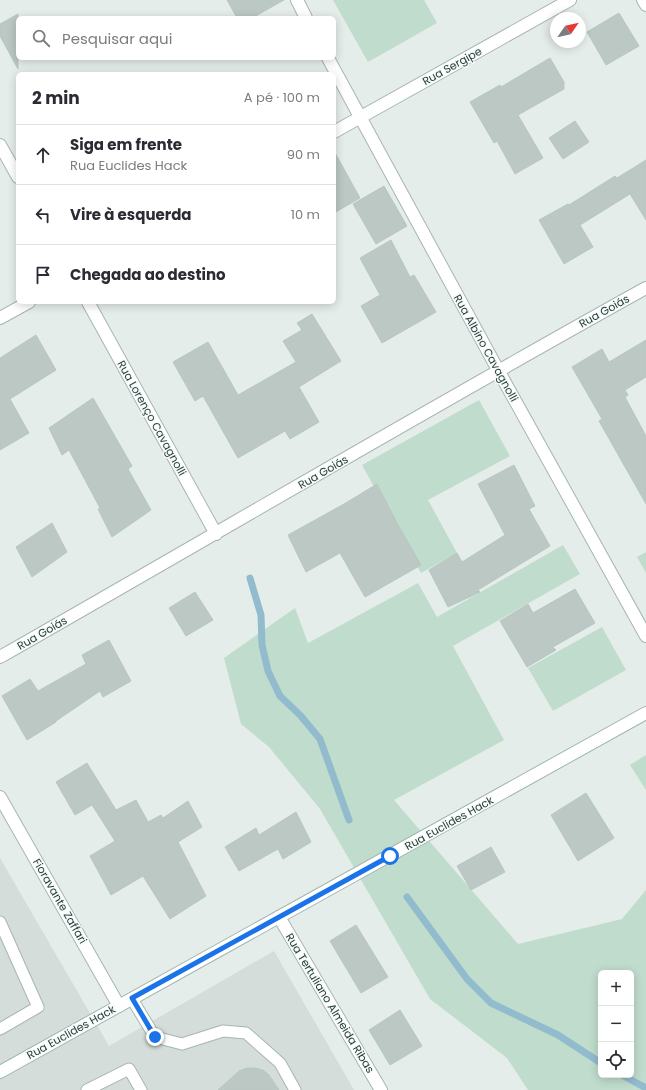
<!DOCTYPE html>
<html lang="pt">
<head>
<meta charset="utf-8">
<style>
	:root { --surface:#fff; --page:#f7f7f7; --text:#2b2b33; --muted:#7c7c81; --line:#e1e1e2 }
	body { margin:0; font-family:Poppins,sans-serif; background:var(--page); color:var(--text) }
	.controls { position:absolute; right:12px; bottom:12px; display:grid; overflow:hidden; border-radius:6px; box-shadow:0 2px 10px #0003 }
	.controls button { width:36px; height:36px; display:grid; place-items:center; padding:0; border:0; border-bottom:1px solid var(--line); background:var(--surface); color:var(--text); font:20px sans-serif }
	.compass { position:absolute; left:550px; top:12px; width:36px; height:36px; border-radius:50%; background:var(--surface); box-shadow:0 2px 10px #0003; rotate:56deg }
	.stop { position:absolute; width:12px; height:12px; margin:-9px; border:3px solid #1a73e8; border-radius:50%; background:#fff }
	.stop.end { background:#1a73e8; border-color:#fff; box-shadow:0 1px 4px #0008 }
	.list { margin:0; padding:0; list-style:none }
	h2 { display:flex; justify-content:space-between; align-items:center; height:52px; margin:0; padding:0 16px; font-size:17px }
	h2 small { font-size:13px; font-weight:400; color:var(--muted) }
	.list li { display:grid; grid-template-columns:26px 1fr auto; gap:12px; align-items:center; box-sizing:border-box; height:60px; padding:0 16px; border-top:1px solid var(--line) }
	.list b { display:block; font-size:15px; white-space:nowrap }
	.list p { margin:0; font-size:13px; white-space:nowrap; color:var(--muted) }
	.list em { font-size:13px; font-style:normal; color:var(--muted) }
	.icon { flex:none; width:22px; height:22px; fill:none; stroke:currentColor; stroke-width:2; stroke-linecap:round; stroke-linejoin:round }
	.map { position:relative; flex:none; width:646px; height:1090px; overflow:hidden }
	.search { position:absolute; background:var(--surface); box-shadow:0 2px 10px #0003; left:16px; top:16px; width:320px; height:44px; display:flex; align-items:center; gap:10px; box-sizing:border-box; padding:0 14px; border-radius:6px; color:var(--muted); font-size:15px }
	.panel { position:absolute; background:var(--surface); box-shadow:0 2px 10px #0003; left:16px; top:72px; width:320px; height:232px; border-radius:6px }
	.map>svg:first-child { display:block }
	.built { fill:#d4ddda }
	.green { fill:#c0dccc; fill-rule:evenodd }
	.lines { fill:none; stroke-linecap:round; stroke-linejoin:round }
	.stream { stroke:#92bcce; stroke-width:7 }
	.building { fill:#bbc8c4; stroke:#b8c7c3 }
	.lane-casing { stroke:#a8b5b3; stroke-width:13 }
	.street-casing { stroke:#a8b5b3; stroke-width:14 }
	.secondary-casing { stroke:#a1b5b1; stroke-width:14 }
	.lane { stroke:#fff; stroke-width:11 }
	.street { stroke:#fff; stroke-width:12 }
	.secondary { stroke:#fff; stroke-width:12 }
	.route { stroke:#1a73e8; stroke-width:5 }
	.labels { text-anchor:middle; stroke-width:3; stroke-linejoin:round; paint-order:stroke }
	.street-label { font-size:11px; fill:#263e3b; stroke:#f6faf8 }
</style>
</head>
<body>
<div class="map">
<svg width="646" height="1090" viewBox="0 0 646 1090">
	<rect width="100%" height="100%" fill="#e5edeb"/>
	<path class="built" d="M0,858L109,1046L274,951L354,1090H0Z"/>
	<path class="green" d="M333,0H424L437,23L368,62Z
		M479,400L510,456L428,500L457,553L421,573L362,465Z
		M563,545L580,574L453,646L504,740L394,800L518,944L622,919L646,890V1090H528L507,1058L430,999L320,809L269,747L241,724L224,658L295,608L308,643L418,583L437,617ZM601,973H631V1075H601Z
		M646,552V573L637,557Z
		M602,627L626,670L553,711L528,668Z
		M646,755V790L630,765Z"/>
	<g class="lines">
		<path class="stream" d="M250,578L261,615L262,645L268,671L280,696L300,715L320,739L349,820
			M407,897L467,979L491,1003L558,1035L601,1063
			M622,1075L646,1088"/>
	</g>
	<path class="building" d="M227,0H284L252,18H237Z
		M619,13L639,46L606,65L587,32Z
		M18,14V69L0,36V24Z
		M550,58L564,82V89L518,115L543,158L515,174L497,141L494,143L470,102L500,85L501,87Z
		M575,121L589,142L563,159L549,138Z
		M334,151L360,198L334,213Z
		M646,160V220L630,194L580,225L593,247L564,264L539,220L568,204L569,205L615,176L617,178Z
		M384,186L407,226L376,244L353,204Z
		M391,240L410,277L414,275L436,312L382,343L361,306L380,295L360,258Z
		M312,314L341,361L299,387L319,422L290,439L285,431L238,458L203,396L195,401L173,362L208,342L238,395L296,362L283,341L302,330L297,323Z
		M36,335L56,370L10,399L29,433L0,450V358Z
		M646,340V377L625,390L628,395L625,397L646,436V504L599,421L602,419L572,367L602,349L609,362Z
		M93,398L132,466L128,469L151,510L112,537L98,509L100,508L69,450L62,455L49,428Z
		M514,465L535,506L529,509L550,546L478,590L480,592L448,607L429,570L457,553L462,562L505,535L478,484Z
		M377,484L398,525L421,565L365,597L340,553L306,572L288,535L344,504Z
		M52,523L67,552L32,577L16,547Z
		M575,589L595,623L553,647L556,650L527,667L500,621L528,604L533,613Z
		M195,592L213,620L186,636L169,608Z
		M109,640L131,681L103,697L100,691L56,721V722L27,740L2,696L30,679L38,691L86,664L82,655Z
		M87,763L116,810L136,800L148,822L161,815L163,818L188,801L202,827L178,842L206,896L170,919L143,876L111,895L90,856L115,841L92,805L75,815L56,782Z
		M586,793L614,838L578,861L551,815Z
		M296,812L311,842L283,859L278,849L239,871L225,847L256,828L259,835Z
		M491,847L505,872L471,890L457,866Z
		M356,925L388,977L361,993L330,941Z
		M400,1010L422,1046L390,1065L369,1030Z
		M247,1068H255L263,1070L269,1075L279,1090H218L239,1071Z"/>
	<g class="lines">
		<defs>
			<path id="lane" d="M0,922L38,1007L0,1029
				M132,999L155,1037L182,1044L223,1031L246,1033L280,1063L295,1090
				M87,1090L129,1069L141,1090"/>
			<path id="street" d="M297,0L306,18
				M643,0L646,5
				M328,58L498,370L646,636
				M334,132L570,0
				M0,145L18,177
				M88,302L216,534
				M0,318L29,302
				M0,657C216,534 429,408 646,288
				M0,797L119,1006
				M279,917L381,1090"/>
			<path id="secondary" d="M0,1072L646,713"/>
		</defs>
		<use href="#lane" class="lane-casing"/>
		<use href="#street" class="street-casing"/>
		<use href="#secondary" class="secondary-casing"/>
		<use href="#lane" class="lane"/>
		<use href="#street" class="street"/>
		<use href="#secondary" class="secondary"/>
	</g>
	<g class="lines">
		<path class="route" d="M155,1037L132,998L390,856"/>
	</g>
	<g class="labels">
		<g class="street-label">
			<text transform="translate(452 66) rotate(-29)" y="4">Rua Sergipe</text>
			<text transform="translate(604 311) rotate(-29)" y="4">Rua Goiás</text>
			<text transform="translate(486 348) rotate(61)" y="4">Rua Albino Cavagnolli</text>
			<text transform="translate(152 418) rotate(61)" y="4">Rua Lorenço Cavagnolli</text>
			<text transform="translate(323 472) rotate(-30)" y="4">Rua Goiás</text>
			<text transform="translate(42 633) rotate(-30)" y="4">Rua Goiás</text>
			<text transform="translate(449 823) rotate(-29)" y="4">Rua Euclides Hack</text>
			<text transform="translate(60 901) rotate(60)" y="4">Fioravante Zaffari</text>
			<text transform="translate(330 1003) rotate(59)" y="4">Rua Tertuliano Almeida Ribas</text>
			<text transform="translate(71 1032) rotate(-29)" y="4">Rua Euclides Hack</text>
		</g>
	</g>
</svg>
<div class="controls">
<button>+</button>
<button>−</button>
<button><svg class="icon" aria-label="locate" viewBox="0 0 24 24"><circle cx="12" cy="12" r="6"/><path d="M12 2v4M12 18v4M2 12h4M18 12h4"/></svg></button>
</div>
<svg class="compass" viewBox="-18 -18 36 36"><path d="M0-13l5 13h-10z" fill="#e53935"/><path d="M0 13l5-13h-10z" fill="#7c7c81"/></svg>
<div class="stop" style="left:390px;top:856px"></div>
<div class="stop end" style="left:155px;top:1037px"></div>
<div class="search"><svg class="icon" aria-label="search" viewBox="0 0 24 24"><circle cx="10" cy="10" r="6"/><path d="M15 15l6 6"/></svg>Pesquisar aqui</div>
<section class="panel">
<h2>2 min<small>A pé · 100 m</small></h2>
<ul class="list">
<li><svg class="icon" aria-label="ahead" viewBox="0 0 24 24"><path d="M12 20V5M6 11l6-6 6 6"/></svg><div><b>Siga em frente</b><p>Rua Euclides Hack</p></div><em>90 m</em></li>
<li><svg class="icon" aria-label="left" viewBox="0 0 24 24"><path d="M17 20v-9H6M10 6l-5 5 5 5"/></svg><div><b>Vire à esquerda</b></div><em>10 m</em></li>
<li><svg class="icon" aria-label="arrive" viewBox="0 0 24 24"><path d="M6 21V4h12l-3 4 3 4H6"/></svg><div><b>Chegada ao destino</b></div></li>
</ul>
</section>
</div>
</body>
</html>
